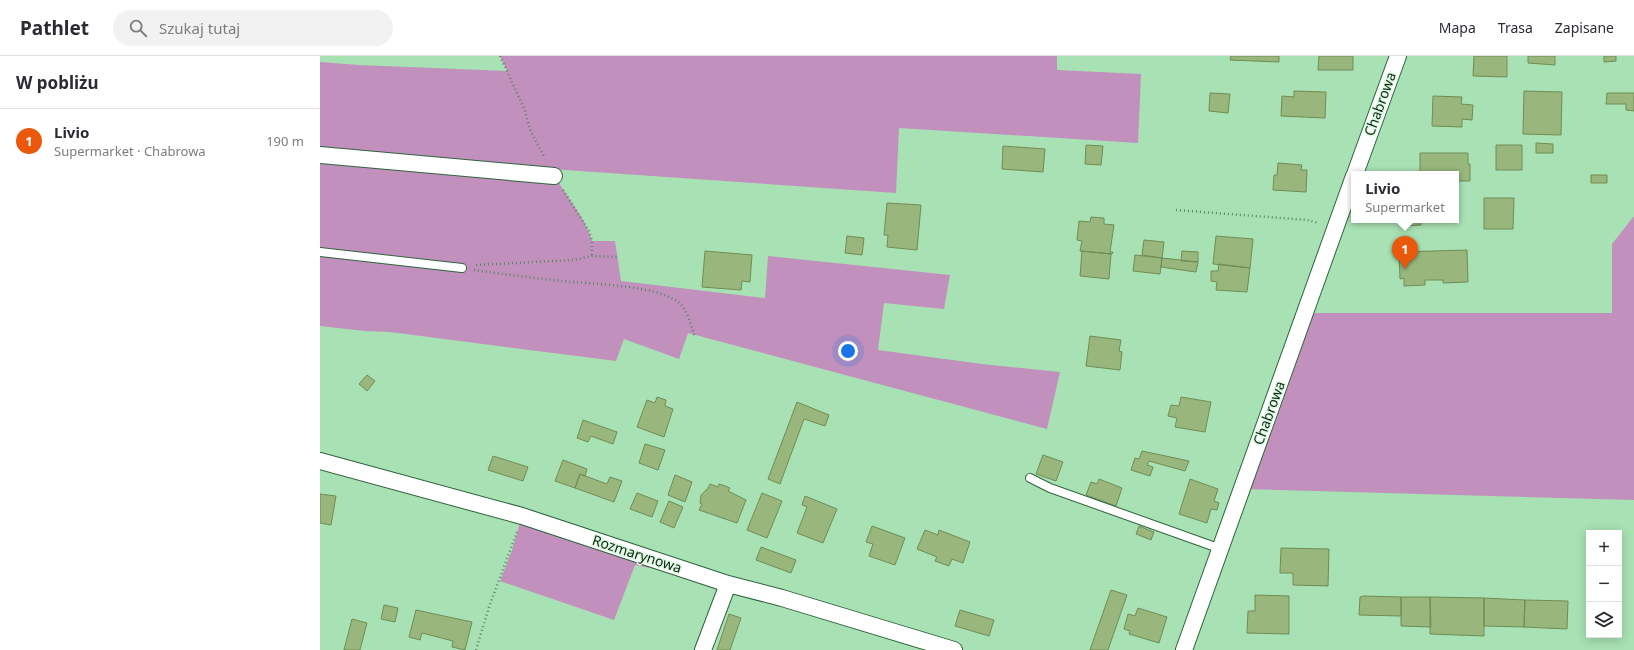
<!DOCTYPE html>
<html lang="pl">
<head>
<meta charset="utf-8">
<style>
	:root { --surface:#fff; --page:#f2f2f3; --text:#2b2b33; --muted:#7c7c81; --line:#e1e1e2; --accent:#ea580c }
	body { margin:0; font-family:"Noto Sans",sans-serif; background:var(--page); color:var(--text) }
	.controls { position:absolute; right:12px; bottom:12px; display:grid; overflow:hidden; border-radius:0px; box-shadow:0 2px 10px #0003 }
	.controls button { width:36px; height:36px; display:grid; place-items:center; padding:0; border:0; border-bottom:1px solid var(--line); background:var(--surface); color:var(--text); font:20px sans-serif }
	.you { position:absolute; left:528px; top:295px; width:14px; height:14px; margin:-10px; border:3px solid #fff; border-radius:50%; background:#1a73e8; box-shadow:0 0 0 6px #1a73e833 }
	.badge { display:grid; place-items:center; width:26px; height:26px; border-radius:50%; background:var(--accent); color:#fff; font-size:13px; font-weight:700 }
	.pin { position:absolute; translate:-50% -33px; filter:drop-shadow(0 1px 2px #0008) }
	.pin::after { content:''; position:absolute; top:21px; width:14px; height:12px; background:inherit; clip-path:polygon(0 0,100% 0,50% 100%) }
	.popup { position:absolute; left:1031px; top:115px; width:108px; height:52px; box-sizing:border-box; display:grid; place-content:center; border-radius:0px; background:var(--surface); filter:drop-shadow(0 1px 3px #0005); font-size:13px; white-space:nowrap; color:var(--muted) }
	.popup b { font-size:15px; color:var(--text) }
	.popup::after { content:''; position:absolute; left:50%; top:100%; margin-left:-8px; border:8px solid transparent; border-top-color:var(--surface) }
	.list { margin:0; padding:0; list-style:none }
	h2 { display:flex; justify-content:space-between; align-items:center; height:52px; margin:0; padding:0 16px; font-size:17px }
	h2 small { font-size:13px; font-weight:400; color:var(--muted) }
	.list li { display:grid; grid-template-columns:26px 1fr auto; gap:12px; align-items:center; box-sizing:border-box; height:64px; padding:0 16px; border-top:1px solid var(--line) }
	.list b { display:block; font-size:15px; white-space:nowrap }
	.list p { margin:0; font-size:13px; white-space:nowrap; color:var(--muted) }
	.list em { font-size:13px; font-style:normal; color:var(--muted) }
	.icon { flex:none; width:22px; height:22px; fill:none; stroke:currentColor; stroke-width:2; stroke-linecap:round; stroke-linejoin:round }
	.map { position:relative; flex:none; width:1314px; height:594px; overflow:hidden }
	header { display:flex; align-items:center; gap:24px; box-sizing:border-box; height:56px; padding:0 20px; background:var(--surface); border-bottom:1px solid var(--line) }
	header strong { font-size:19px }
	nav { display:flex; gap:22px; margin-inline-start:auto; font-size:14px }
	.search { width:280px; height:36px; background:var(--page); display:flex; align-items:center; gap:10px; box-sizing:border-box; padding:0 14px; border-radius:22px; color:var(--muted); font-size:15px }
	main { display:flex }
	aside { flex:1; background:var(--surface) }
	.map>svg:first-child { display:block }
	.green { fill:#c290bc }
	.building { fill:#99b77d; stroke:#708c54 }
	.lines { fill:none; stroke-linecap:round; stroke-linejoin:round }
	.lane-casing { stroke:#2e643c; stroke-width:10 }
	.street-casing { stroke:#2e643c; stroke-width:18 }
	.path { stroke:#5c8565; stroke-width:2.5; stroke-dasharray:1 3; stroke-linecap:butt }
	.lane { stroke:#fff; stroke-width:8 }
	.street { stroke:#fff; stroke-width:16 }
	.labels { text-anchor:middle; stroke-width:3; stroke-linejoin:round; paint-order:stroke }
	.street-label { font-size:14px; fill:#0f2615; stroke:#defae3 }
</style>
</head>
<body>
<header>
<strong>Pathlet</strong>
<div class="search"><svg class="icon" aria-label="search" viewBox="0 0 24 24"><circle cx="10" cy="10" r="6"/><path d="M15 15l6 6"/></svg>Szukaj tutaj</div>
<nav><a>Mapa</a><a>Trasa</a><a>Zapisane</a></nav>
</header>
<main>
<aside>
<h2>W pobliżu<small></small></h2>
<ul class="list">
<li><span class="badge">1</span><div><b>Livio</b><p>Supermarket · Chabrowa</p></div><em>190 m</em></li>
</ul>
</aside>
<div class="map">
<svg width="1314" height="594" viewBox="0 0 1314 594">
	<rect width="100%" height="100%" fill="#a8e1b3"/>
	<path class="green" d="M180,0H737V14L821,18L818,87L579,72L576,137L231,113C243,137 265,160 272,185H295L301,225L445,242L448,200L630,219L624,253L564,247L558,294L662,308L740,316L727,373L368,277L359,303L304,283L296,305L70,276L45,275L0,270V6L39,9L187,15Z
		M1314,160V444L923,433L985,257H1292V188Z
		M202,460L408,528L315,509L294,564L180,525L192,494Z"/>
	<path class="building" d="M911,0H959V6L910,4Z
		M999,0H1033V14H998Z
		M1154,0H1187V21L1153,20Z
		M1208,0H1235V9L1208,7Z
		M1284,0H1296V5L1284,6Z
		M974,35L1006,36L1005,62L961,60L962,40L974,41Z
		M1204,35L1242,36L1241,79L1203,78Z
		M890,37L910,38L908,57L889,55Z
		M1287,37H1314V55L1306,54V48H1286Z
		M1113,40L1142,41L1141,48L1153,49L1152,64L1142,63V71L1112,70Z
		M1216,87L1233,88V97H1216Z
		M766,89L783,90L781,109L765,108Z
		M1176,89H1202V114H1176Z
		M683,90L725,93L723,116L682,113Z
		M1100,97H1148V108H1150V125H1136V118H1100Z
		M958,107L982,109L981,114H987L986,136L953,134L954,119H957Z
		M1271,119H1287V127H1271Z
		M1164,142H1194L1193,173H1164Z
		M567,147L601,149L597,194L567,191L568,179H564Z
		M771,161L784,162V168L794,169L790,196H793L792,198L760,195L762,185L757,184L759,165L770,166Z
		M1082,164H1101V169L1082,170Z
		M527,180L544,182L542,199L525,197Z
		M896,180L933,183L930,212L893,208Z
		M824,184L844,186L842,202L822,199Z
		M1147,194L1148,226L1123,227V224H1105V229L1084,230V222L1080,223L1079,196Z
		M385,195L432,199L430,226L422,225L421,234L382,231Z
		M762,195L791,198L789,223L760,220Z
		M862,195L878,196V206L861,205Z
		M815,199L842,202L840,218L813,215Z
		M842,202L878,206L876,216L841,211Z
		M899,208L930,212L927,236L896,234L897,226L891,225V215H898Z
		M770,280L801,284L799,295L802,296L800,314L766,310Z
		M47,319L55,325L47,335L39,328Z
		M337,341L346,344L345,350L353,353L344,381L317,371L327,344L335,347Z
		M861,341L891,346L885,376L855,371L857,362L848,360L851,349L859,350Z
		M477,346L509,359L505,370L484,363L460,428L448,423Z
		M263,364L297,376L293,388L271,380L268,386L257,382Z
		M325,388L345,394L338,414L319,407Z
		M822,395L869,405L865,415L829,405L827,409L833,411L830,420L811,414L815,402L819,403Z
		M723,399L743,406L736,425L716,418Z
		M173,400L208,411L203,425L168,414Z
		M243,404L267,413L265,420L260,418L255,432L235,425Z
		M260,418L287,428L290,421L302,425L294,446L255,432Z
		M355,419L372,426L365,446L348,439Z
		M779,423L802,432L796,450L766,439L771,426L777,428Z
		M870,423L898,433L894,445L899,447L897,454L891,453L887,467L859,458Z
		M390,428L398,431L399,428L405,430L410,432L408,435L426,444L417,467L379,454L382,448L380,447L381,439L386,434H387Z
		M317,437L338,445L332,461L310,453Z
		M442,437L462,445L447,482L427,474Z
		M0,438L16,440L11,469L0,467Z
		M485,440L517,453L503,487L477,477L487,451L482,449Z
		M349,445L363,451L354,472L340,466Z
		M552,470L585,482L575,509L549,500L553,488L546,486Z
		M819,470L834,476L831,484L816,478Z
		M605,474L618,479L619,474L650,486L643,507L632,503L629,510L615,505L617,501L597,493Z
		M441,491L476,504L471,517L436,504Z
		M961,492L1009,493L1008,530L973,529V517H960Z
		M791,534L807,539L788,594H770Z
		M935,539L969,540V578L927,577L928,555H935Z
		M1044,540L1081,541V560L1039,559L1040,541Z
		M1081,541H1110L1111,571L1081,570Z
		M1110,541L1164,542V580L1110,578Z
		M1164,542L1205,544L1204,571L1164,570Z
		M1205,544L1248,545L1247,573L1204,571Z
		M64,549L78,552L75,566L61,563Z
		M818,552L847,561L839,587L809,578L810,575L804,573L808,558L815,560Z
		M96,554L152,566L145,594L132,591L133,585L102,577L100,584L89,581Z
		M640,554L674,564L669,580L635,570Z
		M409,558L421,562L410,594H397Z
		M32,563L47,567L40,594H24Z"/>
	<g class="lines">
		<defs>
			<path id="lane" d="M0,196L142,212
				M710,422L730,432L901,493"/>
			<path id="street" d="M0,99L234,120
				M1035,118L1078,0
				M0,405L202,460L408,528L462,542L634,594
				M383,594L408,528
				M864,594L1034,120"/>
		</defs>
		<use href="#lane" class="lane-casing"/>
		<use href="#street" class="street-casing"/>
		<path class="path" d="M180,0L204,52L211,76L225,102
			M243,134L269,175L272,185V200
			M856,154L987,164L999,167
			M156,209L253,204L272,200L297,201
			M154,214C183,218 213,222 242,225C271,228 336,229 358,246C367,252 371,269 374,279
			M156,594L169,551L197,476"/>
		<use href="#lane" class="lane"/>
		<use href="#street" class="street"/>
	</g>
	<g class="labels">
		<g class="street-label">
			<text transform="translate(1060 48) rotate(-70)" y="5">Chabrowa</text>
			<text transform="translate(949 357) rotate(-70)" y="5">Chabrowa</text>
			<text transform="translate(317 498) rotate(18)" y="5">Rozmarynowa</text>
		</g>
	</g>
</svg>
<div class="controls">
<button>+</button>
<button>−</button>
<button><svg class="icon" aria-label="layers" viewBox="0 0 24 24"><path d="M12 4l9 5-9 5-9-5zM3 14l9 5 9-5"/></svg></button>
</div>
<div class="you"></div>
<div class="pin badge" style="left:1085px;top:213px">1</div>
<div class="popup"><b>Livio</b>Supermarket</div>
</div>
</main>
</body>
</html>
